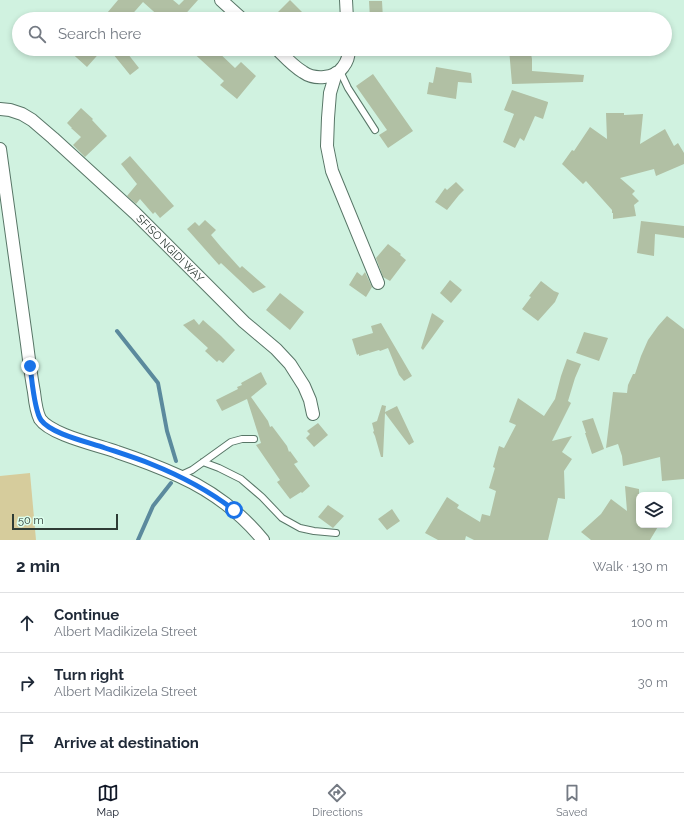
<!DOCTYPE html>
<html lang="en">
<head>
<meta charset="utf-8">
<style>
	:root { --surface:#fff; --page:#f6f6f7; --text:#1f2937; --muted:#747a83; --line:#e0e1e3; --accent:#111827 }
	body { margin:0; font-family:Raleway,sans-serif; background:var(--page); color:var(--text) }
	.controls { position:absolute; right:12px; bottom:12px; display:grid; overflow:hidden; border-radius:8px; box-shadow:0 2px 6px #0003 }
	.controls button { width:36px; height:36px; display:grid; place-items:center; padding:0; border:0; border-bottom:1px solid var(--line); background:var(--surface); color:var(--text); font:20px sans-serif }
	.scale { position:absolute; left:12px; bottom:10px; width:106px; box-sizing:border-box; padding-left:4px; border:2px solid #2e3c35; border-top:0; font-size:11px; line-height:14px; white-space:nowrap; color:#2e3c35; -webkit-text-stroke:3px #dfe; paint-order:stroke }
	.stop { position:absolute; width:12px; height:12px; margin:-9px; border:3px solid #1a73e8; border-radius:50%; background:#fff }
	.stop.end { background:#1a73e8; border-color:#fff; box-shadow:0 1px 4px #0008 }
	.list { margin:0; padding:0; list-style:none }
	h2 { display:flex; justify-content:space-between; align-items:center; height:52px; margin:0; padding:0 16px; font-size:17px }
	h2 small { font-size:13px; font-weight:400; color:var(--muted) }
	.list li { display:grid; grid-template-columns:26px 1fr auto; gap:12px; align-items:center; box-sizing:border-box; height:60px; padding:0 16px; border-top:1px solid var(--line) }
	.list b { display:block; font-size:15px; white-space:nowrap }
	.list p { margin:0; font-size:13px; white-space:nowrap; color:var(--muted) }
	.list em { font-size:13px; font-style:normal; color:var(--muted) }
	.icon { flex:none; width:22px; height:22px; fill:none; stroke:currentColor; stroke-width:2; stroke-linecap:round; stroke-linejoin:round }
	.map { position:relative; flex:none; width:684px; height:540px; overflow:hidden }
	.search { position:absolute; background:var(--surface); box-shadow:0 2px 6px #0003; left:12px; right:12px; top:12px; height:44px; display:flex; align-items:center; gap:10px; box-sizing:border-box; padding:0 14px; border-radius:22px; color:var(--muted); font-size:15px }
	.sheet { height:232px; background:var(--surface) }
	nav { display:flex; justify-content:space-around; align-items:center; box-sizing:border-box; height:56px; border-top:1px solid var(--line); background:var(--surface); font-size:11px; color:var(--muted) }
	nav a { display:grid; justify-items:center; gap:2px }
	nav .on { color:var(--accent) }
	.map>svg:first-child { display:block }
	.green { fill:#d6cc9c }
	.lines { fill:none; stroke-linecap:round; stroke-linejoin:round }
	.stream { stroke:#5b8a9d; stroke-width:4 }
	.building { fill:#b1c0a4 }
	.service-casing { stroke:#587667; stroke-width:8 }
	.minor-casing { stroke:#587667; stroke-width:14 }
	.service { stroke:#fff; stroke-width:6 }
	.minor { stroke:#fff; stroke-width:12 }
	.route { stroke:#1a73e8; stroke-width:5 }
	.labels { text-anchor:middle; stroke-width:4; stroke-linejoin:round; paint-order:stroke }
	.street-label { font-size:11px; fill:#2e3c35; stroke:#dfe }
</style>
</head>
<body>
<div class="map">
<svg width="684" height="540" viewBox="0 0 684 540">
	<rect width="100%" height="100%" fill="#d0f2e0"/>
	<path class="green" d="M30,473L36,540H0V476Z"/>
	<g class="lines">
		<path class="stream" d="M117,331L158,383L167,431L176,461
			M138,540L153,506L171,483"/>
	</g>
	<path class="building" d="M118,0H173L179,5L184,0H198L181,19H162L143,2L128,19H102Z
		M290,0L309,19H271Z
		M369,1H382L383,19H370Z
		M67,49H103L87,67Z
		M109,49H124L139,68L130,75Z
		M189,49H215L235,68L241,62L256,76L237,99L220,85L224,81Z
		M509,49H530L532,59V71L584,75L583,82L512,84Z
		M436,67L471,73L472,83L458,82L456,99L427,94L429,82L433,83Z
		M373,74L413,131L388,148L379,135L387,130L356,86Z
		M512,90L548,102V103L543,119L535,116L524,141L520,138L515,148L503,142L514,114L504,110Z
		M81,108L93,119L92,120L107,136L85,157L73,145L81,137L71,128H72L67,123Z
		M606,113H624V115L643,114L640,144L665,129L674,146L678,143L684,153V164L656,176L654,169L620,178L635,191L632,194L639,201L634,205L636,216L613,219V213H612V210L586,181L583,184L562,164L572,150L574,151L590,127L607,139Z
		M130,156L174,206L160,218L155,212L153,214L140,199L136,204L127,196L137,184L121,164Z
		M456,182L464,190L459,195L447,210L435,202L445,188L447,190Z
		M205,220L216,230L211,235L221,247L240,268L242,266L266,287L253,293L221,263L219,265L187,229L195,222L199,226Z
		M641,221L684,226V238L655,234L654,256L637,253Z
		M388,244L401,254L400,255L406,260L390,281L383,277L376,258Z
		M357,272L362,276L365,272L372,287L366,297L349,285Z
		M450,280L462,290L451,303L440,293Z
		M541,281L554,291L559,293L555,302L538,321L522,309L531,297L529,296Z
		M280,293L304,312L290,330L266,310Z
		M432,313L444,321L423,350L421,348Z
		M667,316L684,329V479L662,481L660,457L623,466L622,456L618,444L606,448L613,392L627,393L628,385L633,374H635L641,356L648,340L658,326Z
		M194,319L199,325L203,320L221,336L235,350L223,363L219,360L217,362L205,351L208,348L183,325Z
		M381,323L412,376L404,381L399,375L388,348L380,351L379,350L359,356V354L357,355L352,339L373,333L371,326Z
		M584,332L608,338L599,361L576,353Z
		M567,359L581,364L575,378L568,401L571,403L552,441L572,436L562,452L572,459L564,471L565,499L558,498L548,540H474L466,536L465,540H438L425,533L447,497L459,505L457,508L480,522L482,514L490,516L496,491L489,488L495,468L493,467L499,446L504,448L516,425L509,422L518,398L544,416L555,399L561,376Z
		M261,372L267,384L251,397L268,421L270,427L272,426L287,446L289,452L290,451L298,462L294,464L310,486L302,493L301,492L290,499L277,482L280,480L256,445L261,443L247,399L222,411L216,400L238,389L237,387L242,385L241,383Z
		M382,405L386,406L385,412L397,406L414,442L409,445L385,413L383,457H381L375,436L373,432L374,431L372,423L377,421Z
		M593,418L604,449L592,454L585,433H586L582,421Z
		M318,423L328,435L314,447L306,438L310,434L307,431Z
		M625,486L639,489V525H659L650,540H591L581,532L601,514L611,499L627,511Z
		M328,505L344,516L333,528L318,517Z
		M392,509L400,521L387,530L378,519Z"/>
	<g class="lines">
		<defs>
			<path id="service" d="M340,71L348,88L375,130
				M203,462L219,468L241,479L262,497L282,518L300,528L314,531L336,533
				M179,476L192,470L231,442L242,439H254"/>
			<g id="minor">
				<path d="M221,0L242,19"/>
				<path d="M346,0L347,19"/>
				<path d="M277,49C285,57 293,66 303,72C314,80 335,79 343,67C347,62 349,55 349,49"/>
				<path d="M336,73L330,93L328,118L327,146L332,171L378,283"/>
				<path id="s1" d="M0,109L10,110L22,114L32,120L53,138L135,213L244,322L276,349L290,364L304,386L310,400L313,414"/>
				<path d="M0,149C9,214 18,279 27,344C29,360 31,376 34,392C35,401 36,411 40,419C51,435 98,445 117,452C138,459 159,467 179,476C212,491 240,512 263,540"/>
			</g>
		</defs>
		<use href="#service" class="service-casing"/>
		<use href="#minor" class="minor-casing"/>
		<use href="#service" class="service"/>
		<use href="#minor" class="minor"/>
	</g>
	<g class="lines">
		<path class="route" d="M30,366C32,379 34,410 41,420C51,434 88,442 105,448C120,453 136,458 151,464C181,476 208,490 234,510"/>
	</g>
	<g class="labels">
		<g class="street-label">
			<text dy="4" stroke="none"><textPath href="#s1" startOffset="223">SFISO NGIDI WAY</textPath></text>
		</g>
	</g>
</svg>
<div class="controls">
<button><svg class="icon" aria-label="layers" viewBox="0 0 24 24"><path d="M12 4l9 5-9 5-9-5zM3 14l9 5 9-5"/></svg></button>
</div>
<div class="scale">50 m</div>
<div class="stop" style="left:234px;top:510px"></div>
<div class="stop end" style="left:30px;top:366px"></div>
<div class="search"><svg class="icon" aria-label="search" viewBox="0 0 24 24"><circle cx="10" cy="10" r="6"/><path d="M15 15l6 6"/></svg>Search here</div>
</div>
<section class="sheet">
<h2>2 min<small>Walk · 130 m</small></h2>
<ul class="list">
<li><svg class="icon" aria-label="ahead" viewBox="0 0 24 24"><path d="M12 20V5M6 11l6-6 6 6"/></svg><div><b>Continue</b><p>Albert Madikizela Street</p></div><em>100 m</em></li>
<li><svg class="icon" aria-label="right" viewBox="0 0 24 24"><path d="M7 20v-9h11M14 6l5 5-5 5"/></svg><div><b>Turn right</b><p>Albert Madikizela Street</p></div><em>30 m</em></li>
<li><svg class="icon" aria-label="arrive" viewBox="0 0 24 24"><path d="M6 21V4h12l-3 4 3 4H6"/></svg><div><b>Arrive at destination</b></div></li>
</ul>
</section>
<nav>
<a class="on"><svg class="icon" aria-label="map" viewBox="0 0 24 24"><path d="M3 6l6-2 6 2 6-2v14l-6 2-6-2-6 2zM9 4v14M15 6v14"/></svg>Map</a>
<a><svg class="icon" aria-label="directions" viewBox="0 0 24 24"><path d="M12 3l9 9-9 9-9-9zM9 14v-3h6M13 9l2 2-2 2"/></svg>Directions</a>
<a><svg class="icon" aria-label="saved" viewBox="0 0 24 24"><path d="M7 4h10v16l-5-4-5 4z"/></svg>Saved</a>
</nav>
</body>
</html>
